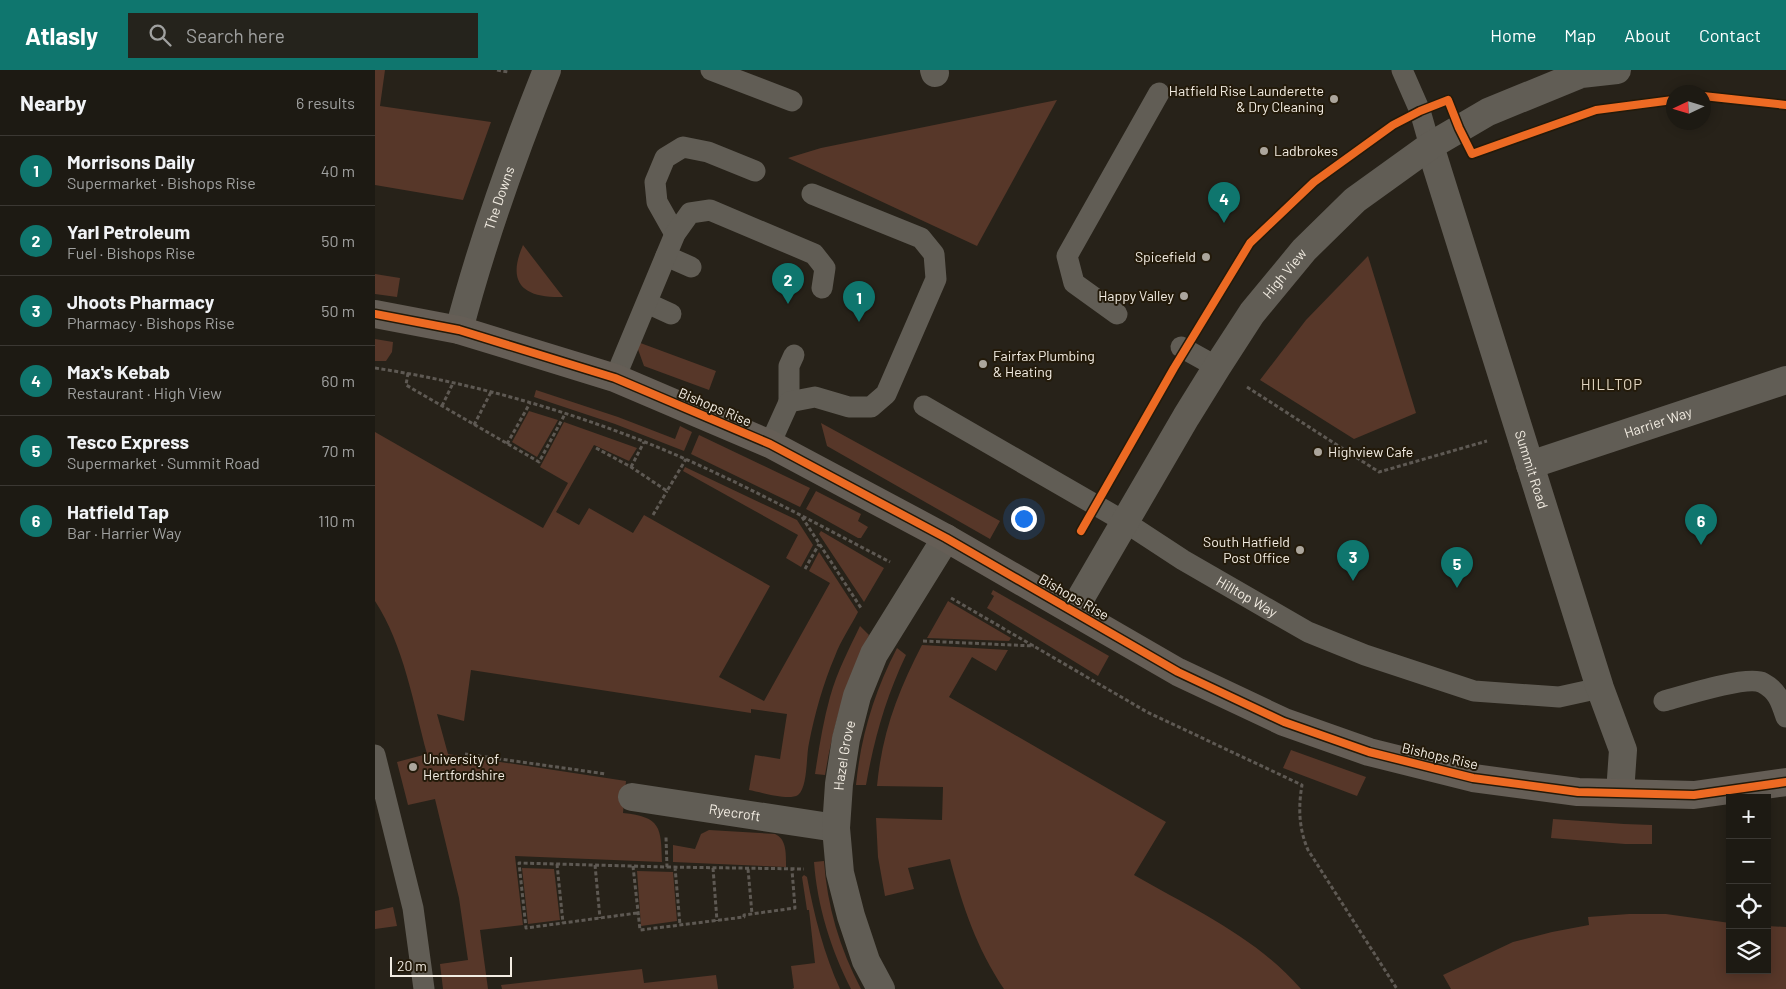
<!DOCTYPE html>
<html lang="en">
<head>
<meta charset="utf-8">
<style>
	:root { --surface:#1d1a13; --page:#25231c; --text:#f1f3f6; --muted:#a0a1a0; --line:#3b3833; --accent:#0f766e }
	body { margin:0; font-family:Barlow,sans-serif; background:var(--page); color:var(--text) }
	.controls { position:absolute; right:15px; bottom:15px; display:grid; overflow:hidden; border-radius:0px; box-shadow:0 2px 12px #0003 }
	.controls button { width:45px; height:45px; display:grid; place-items:center; padding:0; border:0; border-bottom:1px solid var(--line); background:var(--surface); color:var(--text); font:25px sans-serif }
	.compass { position:absolute; left:1291px; top:15px; width:45px; height:45px; border-radius:50%; background:var(--surface); box-shadow:0 2px 12px #0003; rotate:266deg }
	.scale { position:absolute; left:15px; bottom:12px; width:122px; box-sizing:border-box; padding-left:5px; border:2px solid #f3ede3; border-top:0; font-size:14px; line-height:18px; white-space:nowrap; color:#f3ede3; -webkit-text-stroke:4px #231a0a; paint-order:stroke }
	.you { position:absolute; left:648px; top:448px; width:18px; height:18px; margin:-12px; border:4px solid #fff; border-radius:50%; background:#1a73e8; box-shadow:0 0 0 8px #1a73e833 }
	.badge { display:grid; place-items:center; width:32px; height:32px; border-radius:50%; background:var(--accent); color:#fff; font-size:16px; font-weight:700 }
	.pin { position:absolute; translate:-50% -41px; filter:drop-shadow(0 1px 2px #0008) }
	.pin::after { content:''; position:absolute; top:26px; width:18px; height:15px; background:inherit; clip-path:polygon(0 0,100% 0,50% 100%) }
	.list { margin:0; padding:0; list-style:none }
	h2 { display:flex; justify-content:space-between; align-items:center; height:65px; margin:0; padding:0 20px; font-size:21px }
	h2 small { font-size:16px; font-weight:400; color:var(--muted) }
	.list li { display:grid; grid-template-columns:32px 1fr auto; gap:15px; align-items:center; box-sizing:border-box; height:70px; padding:0 20px; border-top:1px solid var(--line) }
	.list b { display:block; font-size:19px; white-space:nowrap }
	.list p { margin:0; font-size:16px; white-space:nowrap; color:var(--muted) }
	.list em { font-size:16px; font-style:normal; color:var(--muted) }
	.icon { flex:none; width:28px; height:28px; fill:none; stroke:currentColor; stroke-width:2; stroke-linecap:round; stroke-linejoin:round }
	.map { position:relative; flex:none; width:1411px; height:919px; overflow:hidden }
	header { display:flex; align-items:center; gap:30px; box-sizing:border-box; height:70px; padding:0 25px; background:var(--accent); color:#fff }
	header strong { font-size:24px }
	nav { display:flex; gap:28px; margin-inline-start:auto; font-size:18px }
	.search { width:350px; height:45px; background:var(--page); display:flex; align-items:center; gap:12px; box-sizing:border-box; padding:0 18px; border-radius:0px; color:var(--muted); font-size:19px }
	main { display:flex }
	aside { flex:1; background:var(--surface) }
	.map>svg:first-child { display:block }
	.green { fill:#573729 }
	.lines { fill:none; stroke-linecap:round; stroke-linejoin:round }
	.path { stroke:#5e5953; stroke-width:3; stroke-dasharray:4 2.5; stroke-linecap:butt }
	.lane { stroke:#615d55; stroke-width:21 }
	.street { stroke:#615d55; stroke-width:28 }
	.secondary { stroke:#655e56; stroke-width:28 }
	.cycleway-casing { stroke:#231a0a; stroke-width:11 }
	.cycleway { stroke:#ed6a23; stroke-width:8 }
	.poi-dot { fill:#aca69c; stroke:#231a0a; stroke-width:2 }
	.labels { text-anchor:middle; stroke-width:4; stroke-linejoin:round; paint-order:stroke }
	.poi-label { font-size:14px; fill:#f3ede3; stroke:#231a0a; text-anchor:end }
	.street-label { font-size:14px; fill:#f3ede3; stroke:#231a0a }
	.neighbourhood-label { font-size:15px; letter-spacing:1px; fill:#e1d5c0; stroke:#231a0a }
</style>
</head>
<body>
<header>
<strong>Atlasly</strong>
<div class="search"><svg class="icon" aria-label="search" viewBox="0 0 24 24"><circle cx="10" cy="10" r="6"/><path d="M15 15l6 6"/></svg>Search here</div>
<nav><a>Home</a><a>Map</a><a>About</a><a>Contact</a></nav>
</header>
<main>
<aside>
<h2>Nearby<small>6 results</small></h2>
<ul class="list">
<li><span class="badge">1</span><div><b>Morrisons Daily</b><p>Supermarket · Bishops Rise</p></div><em>40 m</em></li>
<li><span class="badge">2</span><div><b>Yarl Petroleum</b><p>Fuel · Bishops Rise</p></div><em>50 m</em></li>
<li><span class="badge">3</span><div><b>Jhoots Pharmacy</b><p>Pharmacy · Bishops Rise</p></div><em>50 m</em></li>
<li><span class="badge">4</span><div><b>Max's Kebab</b><p>Restaurant · High View</p></div><em>60 m</em></li>
<li><span class="badge">5</span><div><b>Tesco Express</b><p>Supermarket · Summit Road</p></div><em>70 m</em></li>
<li><span class="badge">6</span><div><b>Hatfield Tap</b><p>Bar · Harrier Way</p></div><em>110 m</em></li>
</ul>
</aside>
<div class="map">
<svg width="1411" height="919" viewBox="0 0 1411 919">
	<rect width="100%" height="100%" fill="#272219"/>
	<path class="green" d="M0,0H10L5,36L116,52L88,130L0,115Z
		M682,30L602,176L413,88L446,78Z
		M148,175L188,227C149,228 131,214 148,175Z
		M993,186L1041,343L979,369L885,310L931,250Z
		M0,204L25,208L22,227L0,224Z
		M0,269L18,272L17,282L11,291H0Z
		M260,271L341,301L334,320L269,296Z
		M161,320L243,347L300,369L305,356L317,362L309,381L240,354L159,327Z
		M154,341L183,350L162,387L137,372Z
		M189,352L262,378L254,391L219,375L181,442L204,455L214,438L258,463L269,445L395,516L344,607L389,631L455,513L434,501L444,482L483,542C476,556 466,570 460,586C448,614 440,643 434,673C431,686 433,717 423,725C414,731 385,722 374,720L380,685L405,689L412,644L376,639V643L96,600L89,651L62,644L73,684L251,711L248,743C286,747 286,757 287,792L140,786L148,855L105,860L113,919H68L65,894L93,890L84,828L60,729L33,735L22,692L52,684C38,632 29,576 0,531V362L168,458L193,413L165,397Z
		M446,353L625,451L615,469L452,376Z
		M324,365L435,418L425,437L316,384Z
		M310,397L422,450L438,475L426,497L411,488L423,465L308,401Z
		M441,421L486,444L483,451L493,457L486,468H483L431,439Z
		M446,461L509,498L489,532L444,464Z
		M618,520L734,586L723,606L612,538L619,526L616,524Z
		M573,531L636,568L634,571L552,568Z
		M485,556L494,565C471,612 459,653 450,705L440,704C444,678 448,652 455,627C462,602 474,579 485,556Z
		M547,575L633,580L621,601L597,587L574,627L791,752L759,805C818,839 881,867 926,919H629C601,877 588,837 575,789L533,798L539,819L510,826L503,787L501,748L567,750L568,717L502,716C507,663 523,621 547,575Z
		M522,578L531,585C511,627 499,669 491,715H481C486,665 499,623 522,578Z
		M916,680L991,707L982,726L908,698Z
		M1178,749L1249,754L1277,755V774H1250L1176,768Z
		M334,760L400,764C412,769 411,785 411,797L298,792V775L320,779L326,764Z
		M449,791C452,836 465,879 486,919H476C456,880 442,835 439,792Z
		M147,798L179,799L185,850L153,854Z
		M262,801L298,802L302,851L266,856Z
		M429,805L432,807C439,845 449,884 465,919H417L419,918L416,896L440,893L434,840H432L427,807Z
		M18,837L22,856L0,859V841Z
		M1254,844H1291L1355,853V900H1392V856L1411,857V919H1076L1068,905L1138,872L1177,862L1214,855L1213,847Z
		M267,899L269,913L341,905L343,919H127L126,915Z"/>
	<g class="lines">
		<path class="path" d="M122,0L133,2
			M0,298C92,312 184,338 270,372C355,406 434,450 515,492
			M33,303L31,315L164,392L190,344
			M872,317L1004,402L1112,371
			M67,336L78,313
			M99,355L116,322
			M132,374L155,333
			M221,378L256,397L292,421L311,389
			M256,397L269,372
			M278,445L292,421
			M427,447L486,538
			M430,499L444,474
			M576,528L772,642L927,715C923,738 924,759 933,780L1022,919
			M548,571L659,576
			M90,684L231,704
			M182,794L188,853
			M220,795L225,848
			M258,796L265,860L369,847V845L420,838L417,800
			M292,797L429,799
			M300,797L305,855
			M338,798L342,851
			M373,799L377,844
			M262,843L151,858L144,793L292,797L291,767"/>
		<g class="lane">
			<path d="M336,0L417,31"/>
			<path d="M1027,0L1045,41L1055,76"/>
			<path d="M300,164L282,132L280,112L290,88L308,77L333,82L380,101"/>
			<path d="M291,186L316,197"/>
			<path d="M272,233L296,244"/>
			<path d="M742,244L699,213L692,186L784,23"/>
			<path d="M806,277L842,297"/>
			<path d="M240,308L300,164L315,143L335,140L439,184L450,198L447,218"/>
			<path d="M414,332V296L419,285"/>
			<path id="s1" d="M549,336L750,452L808,490L933,562L990,585L1099,621L1184,627L1225,618"/>
			<path d="M395,374L414,332L440,327L474,337H496L511,324L561,209L559,184L546,168L437,124"/>
			<path d="M1289,631C1307,626 1373,605 1388,613C1403,621 1406,632 1411,647"/>
			<path d="M0,685L38,838L49,919"/>
		</g>
		<g class="street">
			<path d="M559,0L560,3"/>
			<path id="s2" d="M1055,76L1225,618L1248,680L1245,723"/>
			<path id="s3" d="M84,260C107,172 138,85 172,0"/>
			<path id="s4" d="M1155,395L1411,310"/>
			<path id="s5" d="M698,541L811,347L842,297L877,243L929,180L980,130L1055,76L1113,42L1206,4L1242,0"/>
			<path id="s6" d="M257,727L461,758"/>
			<path id="s7" d="M506,919L491,891L476,846L465,803L461,758L464,714L471,669L482,626L499,584L571,468"/>
		</g>
		<path class="secondary" d="M0,244L84,260L240,308L395,374L571,468L803,602L909,652L994,682L1098,708L1203,722L1319,725L1411,712"/>
		<defs>
			<path id="cycleway" d="M1328,26L1411,35
				M0,244L84,260L240,308L395,374L571,468L803,602L909,652L994,682L1098,708L1203,722L1319,725L1411,712
				M706,461L799,298L875,173L939,112L1018,55L1045,41L1073,30L1084,58L1097,84L1221,40L1298,30"/>
		</defs>
		<use href="#cycleway" class="cycleway-casing"/>
		<use href="#cycleway" class="cycleway"/>
	</g>
	<g class="poi-dot">
		<circle cx="959" cy="29" r="5"/>
		<circle cx="889" cy="81" r="5"/>
		<circle cx="831" cy="187" r="5"/>
		<circle cx="809" cy="226" r="5"/>
		<circle cx="608" cy="294" r="5"/>
		<circle cx="943" cy="382" r="5"/>
		<circle cx="925" cy="480" r="5"/>
		<circle cx="38" cy="697" r="5"/>
	</g>
	<g class="labels">
		<g class="poi-label">
			<text x="949" y="26">Hatfield Rise Launderette<tspan x="949" dy="16">&amp; Dry Cleaning</tspan></text>
			<text x="899" y="86" text-anchor="start">Ladbrokes</text>
			<text x="821" y="192">Spicefield</text>
			<text x="799" y="231">Happy Valley</text>
			<text x="618" y="291" text-anchor="start">Fairfax Plumbing<tspan x="618" dy="16">&amp; Heating</tspan></text>
			<text x="953" y="387" text-anchor="start">Highview Cafe</text>
			<text x="915" y="477">South Hatfield<tspan x="915" dy="16">Post Office</tspan></text>
			<text x="48" y="694" text-anchor="start">University of<tspan x="48" dy="16">Hertfordshire</tspan></text>
		</g>
		<g class="street-label">
			<text dy="5" stroke="none"><textPath href="#s3" startOffset="138">The Downs</textPath></text>
			<text dy="5" stroke="none"><textPath href="#s5" startOffset="399">High View</textPath></text>
			<text transform="translate(340 337) rotate(23)" y="5">Bishops Rise</text>
			<text dy="5" stroke="none"><textPath href="#s4" startOffset="135">Harrier Way</textPath></text>
			<text dy="5" stroke="none"><textPath href="#s2" startOffset="339">Summit Road</textPath></text>
			<text transform="translate(699 527) rotate(30)" y="5">Bishops Rise</text>
			<text dy="5" stroke="none"><textPath href="#s1" startOffset="375">Hilltop Way</textPath></text>
			<text dy="5" stroke="none"><textPath href="#s7" startOffset="242">Hazel Grove</textPath></text>
			<text transform="translate(1065 686) rotate(13)" y="5">Bishops Rise</text>
			<text dy="5" stroke="none"><textPath href="#s6" startOffset="104">Ryecroft</textPath></text>
		</g>
		<g class="neighbourhood-label">
			<text x="1237" y="320">HILLTOP</text>
		</g>
	</g>
</svg>
<div class="controls">
<button>+</button>
<button>−</button>
<button><svg class="icon" aria-label="locate" viewBox="0 0 24 24"><circle cx="12" cy="12" r="6"/><path d="M12 2v4M12 18v4M2 12h4M18 12h4"/></svg></button>
<button><svg class="icon" aria-label="layers" viewBox="0 0 24 24"><path d="M12 4l9 5-9 5-9-5zM3 14l9 5 9-5"/></svg></button>
</div>
<svg class="compass" viewBox="-18 -18 36 36"><path d="M0-13l5 13h-10z" fill="#e53935"/><path d="M0 13l5-13h-10z" fill="#a0a1a0"/></svg>
<div class="scale">20 m</div>
<div class="you"></div>
<div class="pin badge" style="left:484px;top:252px">1</div>
<div class="pin badge" style="left:413px;top:234px">2</div>
<div class="pin badge" style="left:978px;top:511px">3</div>
<div class="pin badge" style="left:849px;top:153px">4</div>
<div class="pin badge" style="left:1082px;top:518px">5</div>
<div class="pin badge" style="left:1326px;top:475px">6</div>
</div>
</main>
</body>
</html>
